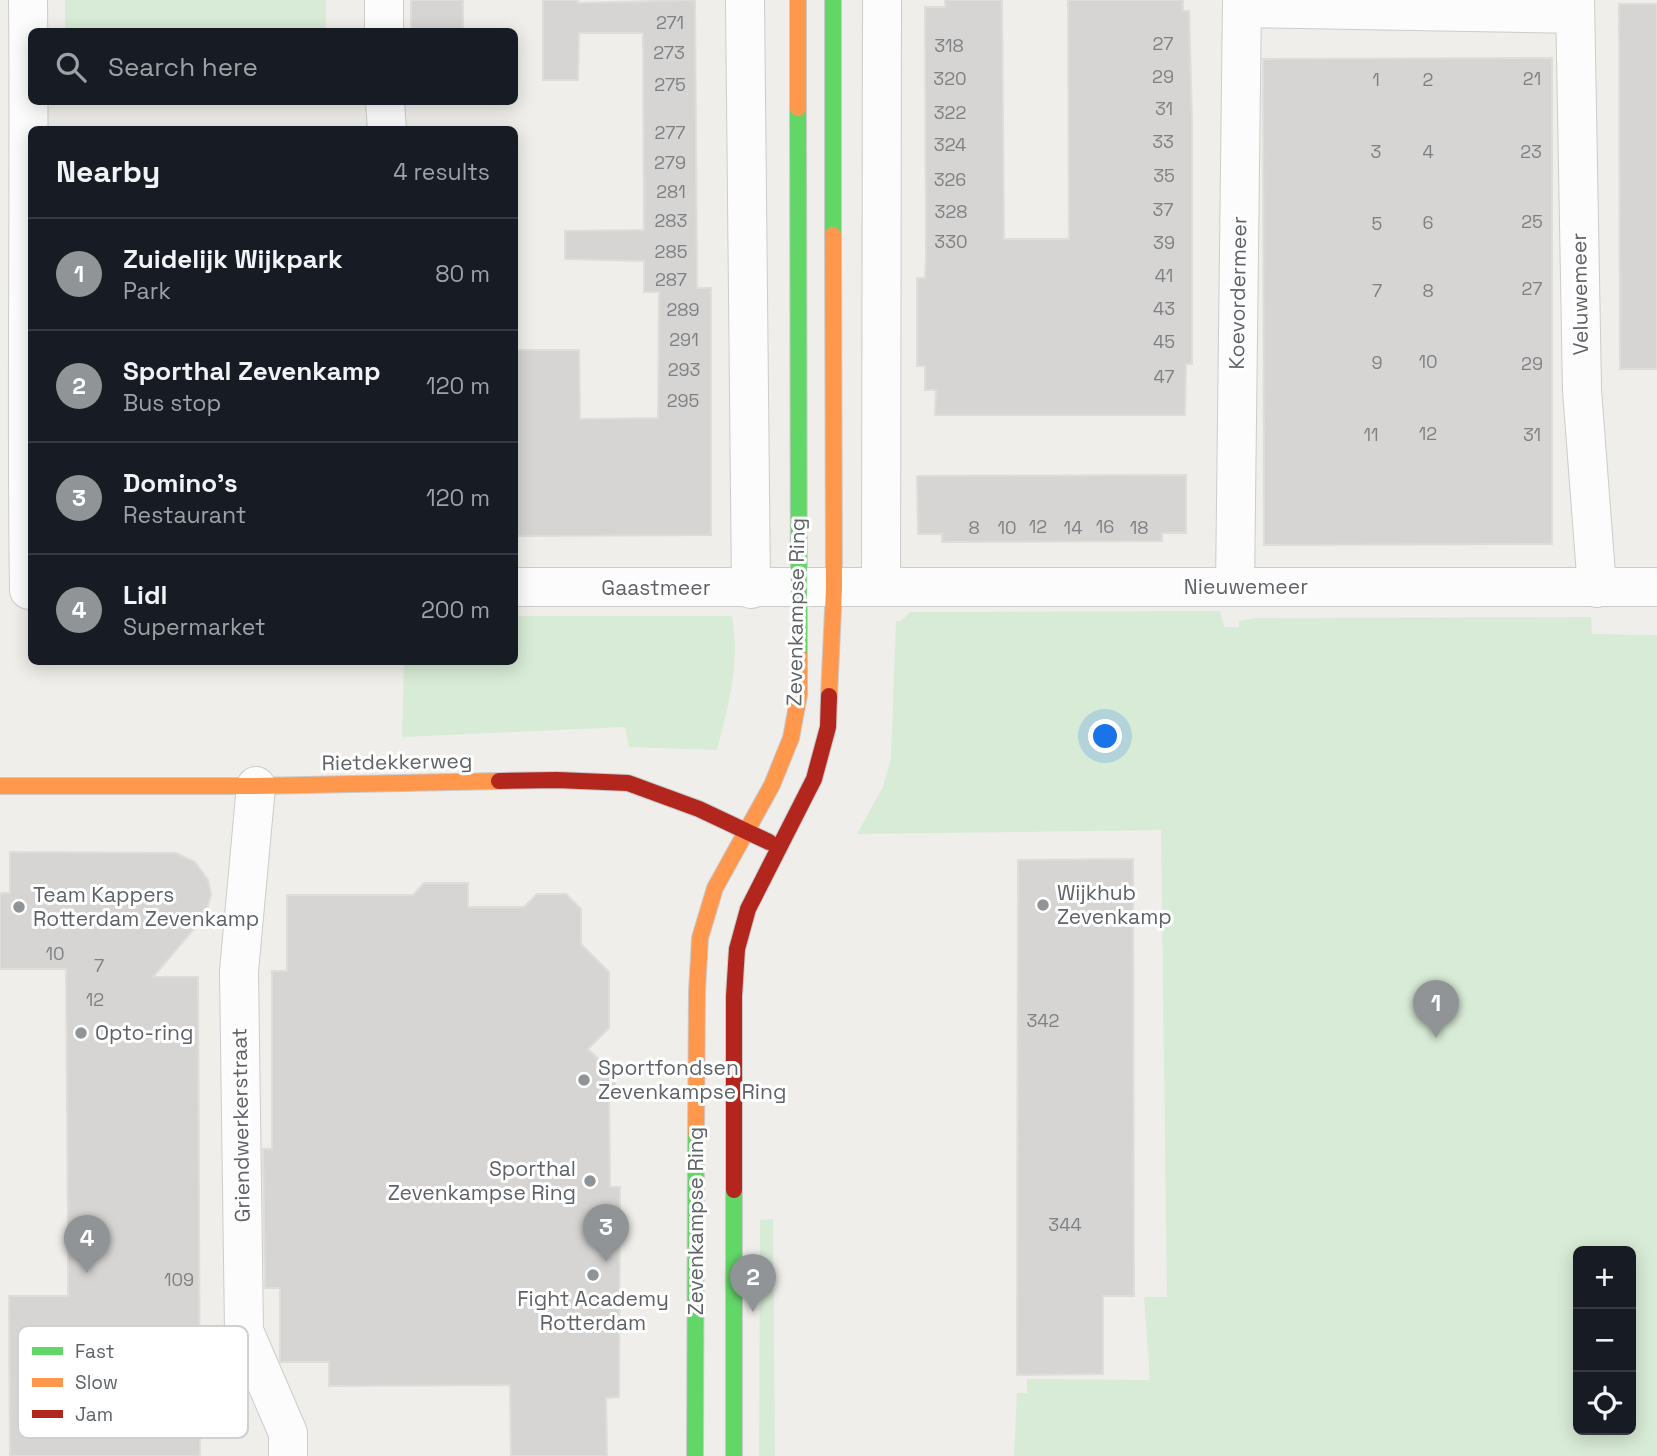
<!DOCTYPE html>
<html lang="en">
<head>
<meta charset="utf-8">
<style>
	:root { --surface:#171b24; --page:#242831; --text:#f1f3f6; --muted:#9ea1a6; --line:#363941; --accent:#919496 }
	body { margin:0; font-family:"Space Grotesk",sans-serif; background:var(--page); color:var(--text) }
	.controls { position:absolute; right:21px; bottom:21px; display:grid; overflow:hidden; border-radius:10px; box-shadow:0 4px 18px #0003 }
	.controls button { width:63px; height:63px; display:grid; place-items:center; padding:0; border:0; border-bottom:2px solid var(--line); background:var(--surface); color:var(--text); font:35px sans-serif }
	.you { position:absolute; left:1106px; top:737px; width:24px; height:24px; margin:-18px; border:5px solid #fff; border-radius:50%; background:#1a73e8; box-shadow:0 0 0 10px #1a73e833 }
	.badge { display:grid; place-items:center; width:46px; height:46px; border-radius:50%; background:var(--accent); color:#fff; font-size:23px; font-weight:700 }
	.pin { position:absolute; translate:-50% -58px; filter:drop-shadow(0 2px 4px #0008) }
	.pin::after { content:''; position:absolute; top:37px; width:24px; height:21px; background:inherit; clip-path:polygon(0 0,100% 0,50% 100%) }
	.list { margin:0; padding:0; list-style:none }
	h2 { display:flex; justify-content:space-between; align-items:center; height:91px; margin:0; padding:0 28px; font-size:30px }
	h2 small { font-size:23px; font-weight:400; color:var(--muted) }
	.list li { display:grid; grid-template-columns:46px 1fr auto; gap:21px; align-items:center; box-sizing:border-box; height:112px; padding:0 28px; border-top:2px solid var(--line) }
	.list b { display:block; font-size:26px; white-space:nowrap }
	.list p { margin:0; font-size:23px; white-space:nowrap; color:var(--muted) }
	.list em { font-size:23px; font-style:normal; color:var(--muted) }
	.icon { flex:none; width:38px; height:38px; fill:none; stroke:currentColor; stroke-width:2; stroke-linecap:round; stroke-linejoin:round }
	.map { position:relative; flex:none; width:1657px; height:1456px; overflow:hidden }
	.search { position:absolute; background:var(--surface); box-shadow:0 4px 18px #0003; left:28px; top:28px; width:490px; height:77px; display:flex; align-items:center; gap:18px; box-sizing:border-box; padding:0 24px; border-radius:10px; color:var(--muted); font-size:26px }
	.panel { position:absolute; background:var(--surface); box-shadow:0 4px 18px #0003; left:28px; top:126px; width:490px; height:539px; border-radius:10px }
	.map>svg:first-child { display:block }
	.green { fill:#d8ebd6; fill-rule:evenodd }
	.building { fill:#d6d5d3; stroke:#deddd9; stroke-width:2 }
	.lines { fill:none; stroke-linecap:round; stroke-linejoin:round }
	.street-casing { stroke:#cbcccc; stroke-width:40 }
	.fast-casing { stroke:#cacacb; stroke-width:18 }
	.slow-casing { stroke:#cacacb; stroke-width:18 }
	.jam-casing { stroke:#cacacb; stroke-width:18 }
	.street { stroke:#fdfcfc; stroke-width:38 }
	.fast { stroke:#63d668; stroke-width:16 }
	.slow { stroke:#ff974d; stroke-width:16 }
	.jam { stroke:#b3261e; stroke-width:16 }
	.poi-dot { fill:#919496; stroke:#fff; stroke-width:2.5 }
	.labels { text-anchor:middle; stroke-width:6; stroke-linejoin:round; paint-order:stroke }
	.number-label { font-size:18px; fill:#7e8184 }
	.street-label { font-size:21px; fill:#5f6368; stroke:#fff }
	.poi-label { font-size:21px; fill:#5f6368; stroke:#fff; text-anchor:start }
	.key { fill:#fff; stroke:#cfd0d2; stroke-width:2 }
	.key-label { font-size:19px; fill:#5f6368 }
</style>
</head>
<body>
<div class="map">
<svg width="1657" height="1456" viewBox="0 0 1657 1456">
	<rect width="100%" height="100%" fill="#efeeea"/>
	<path class="green" d="M65,0H326V31H65Z
		M1220,611L1224,627H1239V621L1255,618L1591,617L1592,634L1657,635V1456H1014L1017,1393H1027V1379L1150,1380L1144,1297H1167L1161,830L857,834L883,787L891,758L896,621H901L910,612ZM1578,1251H1631V1430H1578Z
		M515,616H732C740,665 729,703 717,750L629,747L625,727L402,737L404,662H514Z
		M773,1219L775,1456H759L760,1220Z"/>
	<path class="building" d="M411,0H463V32H411Z
		M543,0H578V3L695,0L697,288H711V535L514,536V350H579L580,419L658,418L659,292H644V261L565,259V231L644,230L643,33H579L578,80H543Z
		M945,0H1002L1004,239H1069L1068,0H1183V11H1189L1192,120V364H1186L1185,415H935L936,390H925V366H917V278H925L926,254L925,7H945Z
		M1619,4H1657V369H1620Z
		M1552,58V544L1264,545L1263,59Z
		M1186,475V533H1162V541L942,542V534H918L917,476Z
		M10,852L176,853L195,862L208,880L211,895L205,916L153,977H198L200,1456H10L9,1296H68V1233L66,969H0V893H10Z
		M1133,859L1134,1296H1103V1374L1017,1375L1018,860Z
		M424,883H468V907H524L537,894H566L581,909V944L609,972V1028L588,1049L615,1075V1095L609,1100L610,1187H620L619,1397L606,1398L607,1456H511L510,1385L329,1386V1362H281L280,1360V1288H265L263,1149H272V971H287V895H413Z"/>
	<g class="lines">
		<defs>
			<path id="street" d="M28,0C30,197 26,393 29,590H32
				M384,0V32
				M745,0L751,589
				M1575,0L1582,390L1597,588
				M1242,8L1575,14
				M385,102L387,130
				M514,587H1657
				M881,587L882,0
				M1235,587L1242,0
				M256,786L239,971L244,1331L288,1433V1456"/>
			<path id="fast" d="M833,0V235
				M798,108L799,655
				M734,1190V1456
				M695,1456L696,1133"/>
			<path id="slow" d="M798,0V108
				M829,696L834,588L833,235
				M0,786H256L499,781
				M696,1133L697,991L700,938L715,888L772,785L791,738L799,695V655"/>
			<path id="jam" d="M499,781L557,780L628,783L699,809L769,842
				M734,1190V996L737,949L748,909L814,779L828,727L829,696"/>
		</defs>
		<use href="#street" class="street-casing"/>
		<use href="#fast" class="fast-casing"/>
		<use href="#slow" class="slow-casing"/>
		<use href="#jam" class="jam-casing"/>
		<use href="#street" class="street"/>
		<use href="#fast" class="fast"/>
		<use href="#slow" class="slow"/>
		<use href="#jam" class="jam"/>
	</g>
	<g class="poi-dot">
		<circle cx="1043" cy="905" r="7"/>
		<circle cx="19" cy="907" r="7"/>
		<circle cx="81" cy="1033" r="7"/>
		<circle cx="584" cy="1080" r="7"/>
		<circle cx="590" cy="1181" r="7"/>
		<circle cx="593" cy="1275" r="7"/>
	</g>
	<g class="labels">
		<g class="number-label">
			<text x="670" y="29">271</text>
			<text x="1163" y="50">27</text>
			<text x="949" y="52">318</text>
			<text x="669" y="59">273</text>
			<text x="1163" y="83">29</text>
			<text x="950" y="85">320</text>
			<text x="1532" y="85">21</text>
			<text x="1376" y="86">1</text>
			<text x="1428" y="86">2</text>
			<text x="670" y="91">275</text>
			<text x="1164" y="115">31</text>
			<text x="950" y="119">322</text>
			<text x="670" y="139">277</text>
			<text x="1163" y="148">33</text>
			<text x="950" y="151">324</text>
			<text x="1376" y="158">3</text>
			<text x="1428" y="158">4</text>
			<text x="1531" y="158">23</text>
			<text x="670" y="169">279</text>
			<text x="1164" y="182">35</text>
			<text x="950" y="186">326</text>
			<text x="671" y="198">281</text>
			<text x="1163" y="216">37</text>
			<text x="951" y="218">328</text>
			<text x="671" y="227">283</text>
			<text x="1532" y="228">25</text>
			<text x="1428" y="229">6</text>
			<text x="1377" y="230">5</text>
			<text x="951" y="248">330</text>
			<text x="1164" y="249">39</text>
			<text x="671" y="258">285</text>
			<text x="1164" y="282">41</text>
			<text x="671" y="286">287</text>
			<text x="1532" y="295">27</text>
			<text x="1377" y="297">7</text>
			<text x="1428" y="297">8</text>
			<text x="1164" y="315">43</text>
			<text x="683" y="316">289</text>
			<text x="684" y="346">291</text>
			<text x="1164" y="348">45</text>
			<text x="1428" y="368">10</text>
			<text x="1377" y="369">9</text>
			<text x="1532" y="370">29</text>
			<text x="684" y="376">293</text>
			<text x="1164" y="383">47</text>
			<text x="683" y="407">295</text>
			<text x="1428" y="440">12</text>
			<text x="1371" y="441">11</text>
			<text x="1532" y="441">31</text>
			<text x="1038" y="533">12</text>
			<text x="1105" y="533">16</text>
			<text x="974" y="534">8</text>
			<text x="1007" y="534">10</text>
			<text x="1073" y="534">14</text>
			<text x="1139" y="534">18</text>
			<text x="55" y="960">10</text>
			<text x="99" y="972">7</text>
			<text x="95" y="1006">12</text>
			<text x="1043" y="1027">342</text>
			<text x="1065" y="1231">344</text>
			<text x="179" y="1286">109</text>
		</g>
		<g class="street-label">
			<text transform="translate(1238 293) rotate(-89)" y="7">Koevordermeer</text>
			<text transform="translate(1580 294) rotate(-91)" y="7">Veluwemeer</text>
			<text x="1246" y="594">Nieuwemeer</text>
			<text x="656" y="595">Gaastmeer</text>
			<text transform="translate(796 612) rotate(-89)" y="7">Zevenkampse Ring</text>
			<text transform="translate(397 762) rotate(-1)" y="7">Rietdekkerweg</text>
			<text transform="translate(241 1125) rotate(-91)" y="7">Griendwerkerstraat</text>
			<text transform="translate(696 1221) rotate(-90)" y="7">Zevenkampse Ring</text>
		</g>
		<g class="poi-label">
			<text x="1057" y="900">Wijkhub<tspan x="1057" dy="24">Zevenkamp</tspan></text>
			<text x="33" y="902">Team Kappers<tspan x="33" dy="24">Rotterdam Zevenkamp</tspan></text>
			<text x="95" y="1040">Opto-ring</text>
			<text x="598" y="1075">Sportfondsen<tspan x="598" dy="24">Zevenkampse Ring</tspan></text>
			<text x="576" y="1176" text-anchor="end">Sporthal<tspan x="576" dy="24">Zevenkampse Ring</tspan></text>
			<text x="593" y="1306" text-anchor="middle">Fight Academy<tspan x="593" dy="24">Rotterdam</tspan></text>
		</g>
	</g>
	<rect x="18" y="1326" width="230" height="112" rx="10" class="key"/>
	<rect x="32" y="1347" width="31" height="8" fill="#63d668"/>
	<rect x="32" y="1378" width="31" height="9" fill="#ff974d"/>
	<rect x="32" y="1410" width="31" height="8" fill="#b3261e"/>
	<g class="key-label">
		<text x="75" y="1358">Fast</text>
		<text x="75" y="1389">Slow</text>
		<text x="75" y="1421">Jam</text>
	</g>
</svg>
<div class="controls">
<button>+</button>
<button>−</button>
<button><svg class="icon" aria-label="locate" viewBox="0 0 24 24"><circle cx="12" cy="12" r="6"/><path d="M12 2v4M12 18v4M2 12h4M18 12h4"/></svg></button>
</div>
<div class="you"></div>
<div class="pin badge" style="left:1436px;top:1038px">1</div>
<div class="pin badge" style="left:753px;top:1312px">2</div>
<div class="pin badge" style="left:606px;top:1262px">3</div>
<div class="pin badge" style="left:87px;top:1273px">4</div>
<div class="search"><svg class="icon" aria-label="search" viewBox="0 0 24 24"><circle cx="10" cy="10" r="6"/><path d="M15 15l6 6"/></svg>Search here</div>
<section class="panel">
<h2>Nearby<small>4 results</small></h2>
<ul class="list">
<li><span class="badge">1</span><div><b>Zuidelijk Wijkpark</b><p>Park</p></div><em>80 m</em></li>
<li><span class="badge">2</span><div><b>Sporthal Zevenkamp</b><p>Bus stop</p></div><em>120 m</em></li>
<li><span class="badge">3</span><div><b>Domino's</b><p>Restaurant</p></div><em>120 m</em></li>
<li><span class="badge">4</span><div><b>Lidl</b><p>Supermarket</p></div><em>200 m</em></li>
</ul>
</section>
</div>
</body>
</html>
